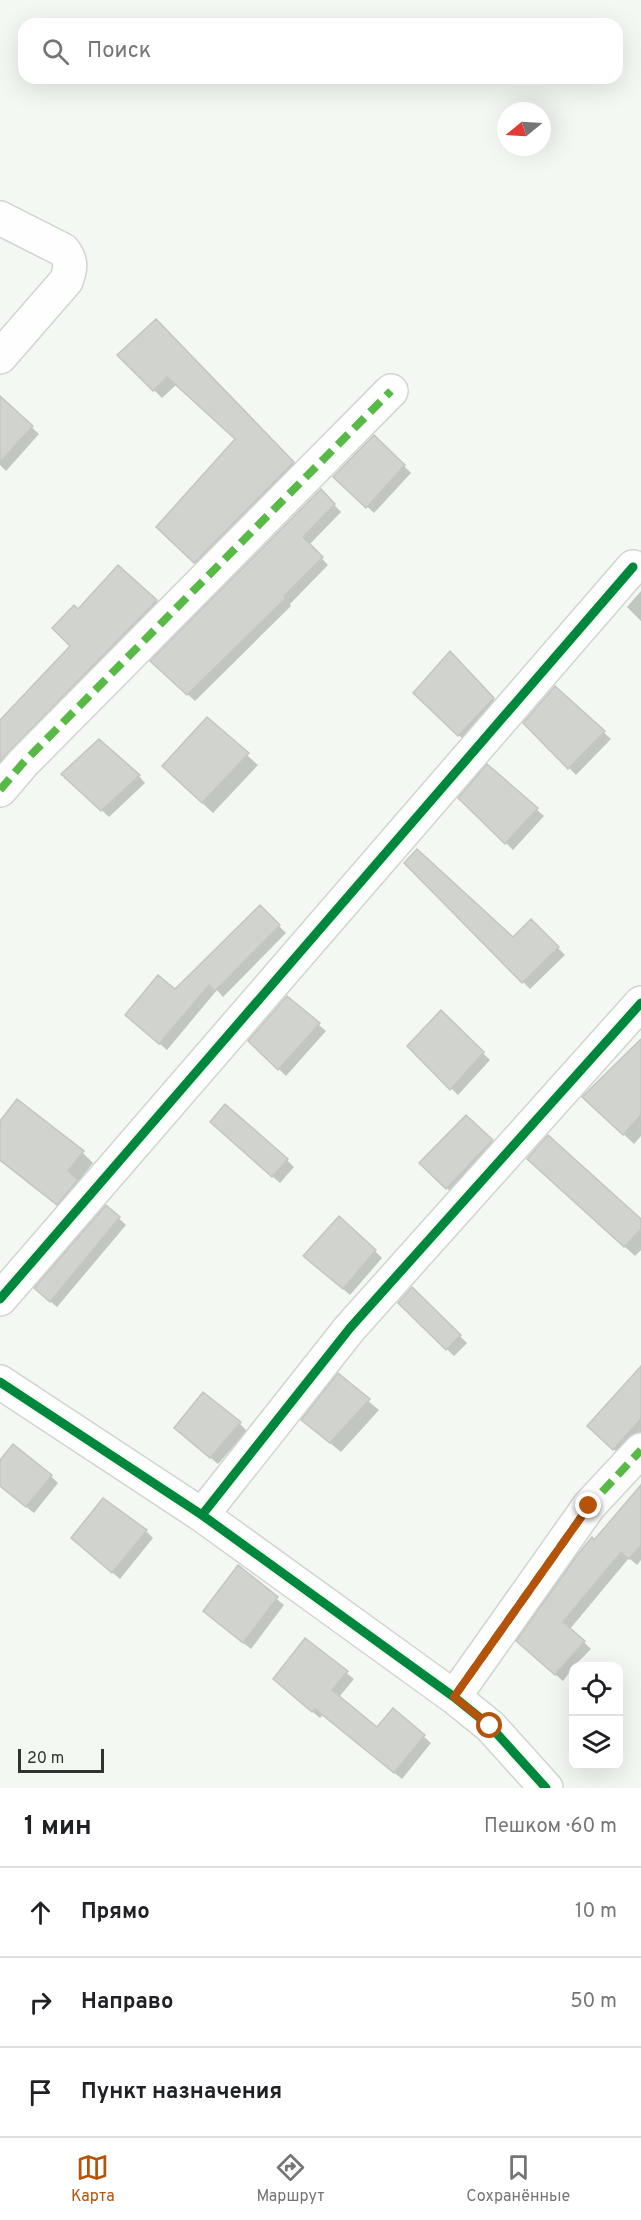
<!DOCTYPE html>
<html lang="ru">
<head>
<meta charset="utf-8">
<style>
	:root { --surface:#fff; --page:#f2f2f2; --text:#202124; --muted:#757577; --line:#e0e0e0; --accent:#b45309 }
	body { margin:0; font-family:Overpass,sans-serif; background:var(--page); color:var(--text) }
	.controls { position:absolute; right:18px; bottom:18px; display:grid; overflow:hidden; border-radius:12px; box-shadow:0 6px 24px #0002 }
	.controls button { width:54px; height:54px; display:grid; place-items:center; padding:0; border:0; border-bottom:2px solid var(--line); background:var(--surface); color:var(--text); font:30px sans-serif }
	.compass { position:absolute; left:497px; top:102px; width:54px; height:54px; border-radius:50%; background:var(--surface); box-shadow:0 6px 24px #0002; rotate:252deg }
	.scale { position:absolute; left:18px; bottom:15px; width:86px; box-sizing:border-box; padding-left:6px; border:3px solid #30342f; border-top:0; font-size:16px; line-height:21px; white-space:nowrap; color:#30342f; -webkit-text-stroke:4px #f2fbef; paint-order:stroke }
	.stop { position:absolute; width:18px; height:18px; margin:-14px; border:4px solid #b45309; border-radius:50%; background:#fff }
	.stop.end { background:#b45309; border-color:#fff; box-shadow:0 2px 6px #0008 }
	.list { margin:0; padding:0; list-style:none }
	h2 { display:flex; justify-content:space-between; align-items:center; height:78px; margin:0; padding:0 24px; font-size:26px }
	h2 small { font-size:20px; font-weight:400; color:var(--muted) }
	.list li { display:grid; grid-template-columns:39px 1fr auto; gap:18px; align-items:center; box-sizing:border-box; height:90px; padding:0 24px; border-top:2px solid var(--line) }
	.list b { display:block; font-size:22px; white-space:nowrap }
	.list em { font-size:20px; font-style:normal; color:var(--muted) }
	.icon { flex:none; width:33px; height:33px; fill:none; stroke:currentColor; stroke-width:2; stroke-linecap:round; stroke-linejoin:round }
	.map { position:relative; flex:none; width:641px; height:1788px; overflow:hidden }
	.search { position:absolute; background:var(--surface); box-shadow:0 6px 24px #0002; left:18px; right:18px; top:18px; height:66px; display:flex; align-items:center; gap:15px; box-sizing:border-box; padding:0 21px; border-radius:18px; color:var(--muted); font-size:22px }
	.sheet { height:348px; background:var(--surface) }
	nav { display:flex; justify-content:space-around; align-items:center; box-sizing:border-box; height:84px; border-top:2px solid var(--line); background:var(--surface); font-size:16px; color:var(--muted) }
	nav a { display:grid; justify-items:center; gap:3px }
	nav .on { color:var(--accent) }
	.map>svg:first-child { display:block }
	.shadow { fill:#0003 }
	.building { fill:#d0d3ce; stroke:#c4c6c1; stroke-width:1.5 }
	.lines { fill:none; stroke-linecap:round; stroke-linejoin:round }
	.minor-casing { stroke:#d1d5d0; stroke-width:36 }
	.minor { stroke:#fdfefd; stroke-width:33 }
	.quiet { stroke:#58b947; stroke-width:8; stroke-dasharray:15 8; stroke-linecap:butt }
	.cycleway-casing { stroke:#f2fbef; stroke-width:13 }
	.cycleway { stroke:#00873e; stroke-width:9 }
	.route { stroke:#b45309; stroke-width:8 }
</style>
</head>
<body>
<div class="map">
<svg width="641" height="1788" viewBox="0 0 641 1788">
	<rect width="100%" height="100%" fill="#f3f8f2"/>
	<path class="shadow" d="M119,355L196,365L302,472L204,571L167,536L237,439L177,384L162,398Z
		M0,398L39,434L6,471L0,465Z
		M374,437L411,473L374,513L342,483Z
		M321,491L341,512L309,545L328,565L290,604L291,606L195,701L152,661Z
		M118,567L163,608L0,776V722L72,646L78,611Z
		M641,591V621L627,607Z
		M450,654L500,706L466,742L415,693Z
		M555,688L611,739L576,775L525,723Z
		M207,719L258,765L213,813L174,777Z
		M487,766L544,816L513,850L460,798Z
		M139,776L145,783L109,817L70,781Z
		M406,863L513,939L531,921L565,955L530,989Z
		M260,907L286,933L223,997L217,990L167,1050L134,1022L175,991Z
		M287,998L326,1031L286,1076L250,1041Z
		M441,1012L490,1060L458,1095L409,1046Z
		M641,1041V1136L634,1144L595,1107Z
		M466,1117L499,1148L454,1195L421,1163Z
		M0,1123L83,1153L93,1163L78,1182L87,1191L68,1214L0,1161Z
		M219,1129L287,1160L294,1167L280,1183Z
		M539,1169L641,1221V1250L635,1256Z
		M107,1207L126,1225L57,1307L43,1295Z
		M375,1251L382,1258L350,1295L305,1256Z
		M412,1289L467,1343L454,1356L400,1303Z
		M338,1376L379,1410L341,1452L314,1430Z
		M641,1391V1433L621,1456L596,1433Z
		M240,1424L247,1431L218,1464L183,1435Z
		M0,1463L51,1476L58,1483L34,1513L0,1486Z
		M641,1487V1560L637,1565L629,1558L570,1629L591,1649L574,1666L563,1681L525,1648L594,1542Z
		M146,1531L153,1538L120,1579L80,1545Z
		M238,1568L284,1605L251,1649L212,1618Z
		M305,1640L354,1679L339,1697L378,1729L393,1710L431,1743L402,1779L323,1715L320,1718L282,1686Z"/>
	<path class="building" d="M156,319L294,462L194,563L156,527L235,439L167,377L153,391L117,355Z
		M0,396L33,426L0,462Z
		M374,435L405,465L366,508L333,477Z
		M321,489L335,504L303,537L323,557L284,596L286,598L187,695L150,661Z
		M118,565L157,600L0,761V720L70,646L52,628L74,605L78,609Z
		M450,651L494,698L458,736L413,693Z
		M555,686L605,731L568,769L523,723Z
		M207,717L249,753L202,803L162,766Z
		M99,739L140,775L101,811L61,774Z
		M487,764L538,808L505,844L458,798Z
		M417,849L513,937L531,919L559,947L522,983L404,863Z
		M260,905L280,925L215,991L209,985L159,1044L125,1015L158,975L175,989Z
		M287,996L320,1023L278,1070L248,1041Z
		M441,1010L484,1052L450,1090L407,1046Z
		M641,1039V1115L623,1135L582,1097Z
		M17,1099L84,1151L68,1171L78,1180L57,1205L0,1160V1121Z
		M225,1104L288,1159L272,1177L210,1122Z
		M466,1115L493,1140L446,1189L419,1163Z
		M548,1135L641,1219V1229L624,1247L527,1159Z
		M106,1205L120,1217L50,1302L34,1288Z
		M339,1216L376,1250L343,1289L303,1256Z
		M412,1287L461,1335L446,1350L398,1303Z
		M641,1366V1419L613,1450L587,1426Z
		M338,1373L370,1399L330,1443L301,1420Z
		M203,1392L241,1422L210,1458L174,1428Z
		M13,1444L52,1475L26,1507L0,1486V1460Z
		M641,1485V1545L629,1559L621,1552L563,1622L585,1641L555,1675L516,1641L578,1554L592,1537L594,1540Z
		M103,1498L147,1530L112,1573L71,1538Z
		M238,1565L278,1597L243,1643L203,1611Z
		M305,1638L348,1671L332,1690L377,1727L393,1708L425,1735L394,1773L315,1709L312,1712L273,1679Z"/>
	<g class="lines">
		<defs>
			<path id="minor" d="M0,218L63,250C72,261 71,268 66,281L0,357
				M0,790L23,763L391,391
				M0,1299L633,567
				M0,1382L202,1515L454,1697L490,1726L546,1788
				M202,1515L350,1328L641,1003
				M454,1697L589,1506L641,1450"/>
		</defs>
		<use href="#minor" class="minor-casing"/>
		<use href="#minor" class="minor"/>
		<path class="quiet" d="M0,790L23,763L391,391
			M454,1697L589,1506L641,1450"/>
		<defs>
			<path id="cycleway" d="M0,1299L633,567
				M0,1382L202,1515L454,1697L490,1726L546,1788
				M202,1515L350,1328L641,1003"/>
		</defs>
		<use href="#cycleway" class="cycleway-casing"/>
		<use href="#cycleway" class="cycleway"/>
	</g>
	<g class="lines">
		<path class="route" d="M490,1726L454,1697L589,1506"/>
	</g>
</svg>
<div class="controls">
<button><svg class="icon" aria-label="locate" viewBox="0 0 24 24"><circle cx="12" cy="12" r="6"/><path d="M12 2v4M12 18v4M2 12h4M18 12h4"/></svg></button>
<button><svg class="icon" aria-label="layers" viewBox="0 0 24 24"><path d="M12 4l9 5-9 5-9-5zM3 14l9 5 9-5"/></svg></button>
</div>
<svg class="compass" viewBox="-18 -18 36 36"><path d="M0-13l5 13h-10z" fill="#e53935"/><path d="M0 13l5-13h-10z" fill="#757577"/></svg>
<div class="scale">20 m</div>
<div class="stop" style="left:490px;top:1726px"></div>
<div class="stop end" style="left:589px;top:1506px"></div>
<div class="search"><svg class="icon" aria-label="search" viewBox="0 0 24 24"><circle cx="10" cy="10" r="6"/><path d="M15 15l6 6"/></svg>Поиск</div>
</div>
<section class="sheet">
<h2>1 мин<small>Пешком · 60 m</small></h2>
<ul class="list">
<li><svg class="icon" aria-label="ahead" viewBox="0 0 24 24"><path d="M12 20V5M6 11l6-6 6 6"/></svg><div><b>Прямо</b></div><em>10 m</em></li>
<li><svg class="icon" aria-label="right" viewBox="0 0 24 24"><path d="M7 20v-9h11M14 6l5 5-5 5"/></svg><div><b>Направо</b></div><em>50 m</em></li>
<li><svg class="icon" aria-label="arrive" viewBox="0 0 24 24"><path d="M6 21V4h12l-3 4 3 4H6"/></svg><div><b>Пункт назначения</b></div></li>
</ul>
</section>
<nav>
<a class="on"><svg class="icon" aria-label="map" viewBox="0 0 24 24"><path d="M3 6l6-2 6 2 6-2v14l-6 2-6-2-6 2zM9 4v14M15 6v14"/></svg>Карта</a>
<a><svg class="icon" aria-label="directions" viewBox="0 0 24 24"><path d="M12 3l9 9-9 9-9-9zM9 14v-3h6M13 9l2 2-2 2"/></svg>Маршрут</a>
<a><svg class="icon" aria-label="saved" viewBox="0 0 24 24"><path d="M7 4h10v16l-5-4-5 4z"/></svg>Сохранённые</a>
</nav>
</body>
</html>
